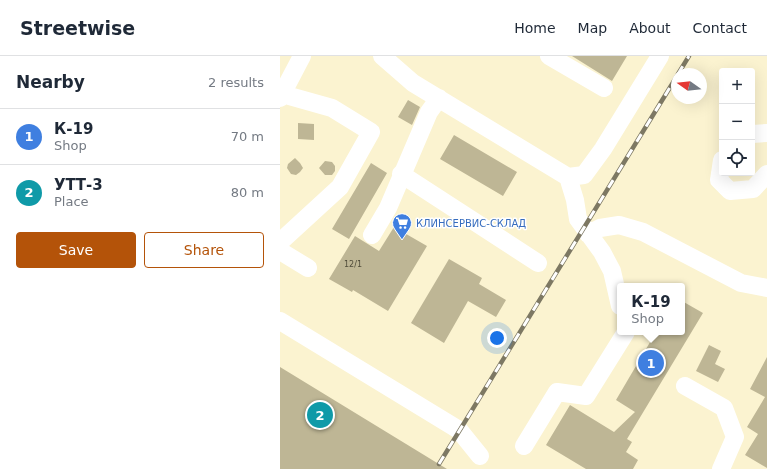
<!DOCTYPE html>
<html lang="en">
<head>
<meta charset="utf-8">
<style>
	:root { --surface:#fff; --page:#f6f6f7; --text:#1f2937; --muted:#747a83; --line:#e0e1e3; --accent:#b45309 }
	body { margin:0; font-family:"DejaVu Sans",sans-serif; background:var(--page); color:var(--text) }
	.controls { position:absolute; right:12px; top:12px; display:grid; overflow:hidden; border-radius:4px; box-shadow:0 4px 16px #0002 }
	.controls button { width:36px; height:36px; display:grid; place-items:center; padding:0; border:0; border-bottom:1px solid var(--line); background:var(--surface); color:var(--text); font:20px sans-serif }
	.compass { position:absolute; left:391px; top:12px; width:36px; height:36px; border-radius:50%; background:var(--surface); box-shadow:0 4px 16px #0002; rotate:285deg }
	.you { position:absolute; left:217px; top:282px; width:14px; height:14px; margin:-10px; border:3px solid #fff; border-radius:50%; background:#1a73e8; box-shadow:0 0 0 6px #1a73e833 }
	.badge { display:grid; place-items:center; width:26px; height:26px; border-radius:50%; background:var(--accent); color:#fff; font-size:13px; font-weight:700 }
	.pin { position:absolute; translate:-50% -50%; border:2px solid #fff; box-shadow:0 1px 4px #0006 }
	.popup { position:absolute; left:337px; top:227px; width:68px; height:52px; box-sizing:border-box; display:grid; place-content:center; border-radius:4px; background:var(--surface); filter:drop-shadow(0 1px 3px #0005); font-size:13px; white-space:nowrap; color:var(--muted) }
	.popup b { font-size:15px; color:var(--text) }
	.popup::after { content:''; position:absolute; left:50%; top:100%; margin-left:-8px; border:8px solid transparent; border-top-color:var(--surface) }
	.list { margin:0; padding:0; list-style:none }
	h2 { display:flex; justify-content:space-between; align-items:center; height:52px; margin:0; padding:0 16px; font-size:17px }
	h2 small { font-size:13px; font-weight:400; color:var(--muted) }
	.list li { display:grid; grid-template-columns:26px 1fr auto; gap:12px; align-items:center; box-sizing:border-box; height:56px; padding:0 16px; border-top:1px solid var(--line) }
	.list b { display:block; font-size:15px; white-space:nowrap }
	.list p { margin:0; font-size:13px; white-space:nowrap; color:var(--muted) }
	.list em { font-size:13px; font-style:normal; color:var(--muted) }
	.actions { display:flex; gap:8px; padding:12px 16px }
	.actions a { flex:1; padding:9px 0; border:1px solid var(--accent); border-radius:4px; text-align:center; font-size:14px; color:var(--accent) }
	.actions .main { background:var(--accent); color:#fff }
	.icon { flex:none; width:22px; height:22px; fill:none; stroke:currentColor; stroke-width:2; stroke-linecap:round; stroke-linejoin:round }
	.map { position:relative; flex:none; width:487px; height:413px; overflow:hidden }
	header { display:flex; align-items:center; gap:24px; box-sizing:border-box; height:56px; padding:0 20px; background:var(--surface); border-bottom:1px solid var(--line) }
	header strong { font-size:19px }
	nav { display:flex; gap:22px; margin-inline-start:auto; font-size:14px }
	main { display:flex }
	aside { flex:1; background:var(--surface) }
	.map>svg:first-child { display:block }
	.building { fill:#beb695 }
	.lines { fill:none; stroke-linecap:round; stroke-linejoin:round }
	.minor { stroke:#fff; stroke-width:18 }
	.rail-casing { stroke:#7d7863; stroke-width:4.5 }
	.rail { stroke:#fff; stroke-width:3; stroke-dasharray:9; stroke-linecap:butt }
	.labels { text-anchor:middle; stroke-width:3; stroke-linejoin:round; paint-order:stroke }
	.number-label { font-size:8px; fill:#504c3a }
	.shop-label { font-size:10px; fill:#366cbe; stroke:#fff; text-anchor:start }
</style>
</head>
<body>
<header>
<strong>Streetwise</strong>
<nav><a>Home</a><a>Map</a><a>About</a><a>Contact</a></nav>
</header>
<main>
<aside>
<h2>Nearby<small>2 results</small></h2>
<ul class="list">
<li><span class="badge" style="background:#3f7fe0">1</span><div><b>К-19</b><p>Shop</p></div><em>70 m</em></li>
<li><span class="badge" style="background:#0f9aa8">2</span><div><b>УТТ-3</b><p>Place</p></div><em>80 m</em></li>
</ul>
<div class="actions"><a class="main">Save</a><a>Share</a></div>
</aside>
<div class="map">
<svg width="487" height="413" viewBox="0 0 487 413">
	<rect width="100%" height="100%" fill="#fbf3d0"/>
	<path class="building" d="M292,0H347L332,25Z
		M128,44L140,51L132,69L118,61Z
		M18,67L34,68V84L18,83Z
		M174,79L237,116L223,140L160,103Z
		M15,102L20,107L23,112L20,116L16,119L11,118L7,112L8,108Z
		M45,105L52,106L55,110V115L52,119H45L39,112Z
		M91,107L107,117L69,183L52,173Z
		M114,171L147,190L108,255L73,234L72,236L49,223L75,180L99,195Z
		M169,203L202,222L199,228L226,244L216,261L188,245L164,287L131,267Z
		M402,245L423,257L347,383L352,386L346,396L358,404L353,413H306L266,389L290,349L334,376L355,356L336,344L376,276H402Z
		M429,289L441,295L435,308L445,313L438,326L416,315Z
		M487,301V412L465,399L478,378L467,371L485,341L470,333Z
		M0,311L167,413H0Z"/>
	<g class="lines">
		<path class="minor" d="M102,0L133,27L288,121L295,144L298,163L322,196L332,215L340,250
			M269,0L324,32
			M0,42L22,0
			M472,78L487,77
			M442,104L439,124L450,135L473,133L487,118
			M121,118L258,207
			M288,121L304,119L323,93L380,0
			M308,178L320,172L339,169L363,176L461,227L487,232
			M92,179L108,152L149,56L159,42
			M0,186L60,131L91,76L52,52L2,38
			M0,195L28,212
			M0,265L179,374L200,400
			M405,330L444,352L455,381L441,413
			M244,390L277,336L306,340L346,276"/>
		<defs>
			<path id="rail" d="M398,18L409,0
				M159,408L397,20"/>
		</defs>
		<use href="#rail" class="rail-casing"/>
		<use href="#rail" class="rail"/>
	</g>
	<defs>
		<symbol id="supermarket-pin" viewBox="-11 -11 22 30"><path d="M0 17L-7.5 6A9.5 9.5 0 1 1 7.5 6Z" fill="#3f7fe0" stroke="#fff"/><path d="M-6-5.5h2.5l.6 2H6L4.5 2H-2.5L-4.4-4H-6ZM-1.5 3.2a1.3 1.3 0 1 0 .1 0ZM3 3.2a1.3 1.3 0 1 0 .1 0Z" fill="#fff"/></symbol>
	</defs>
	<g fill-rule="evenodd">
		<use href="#supermarket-pin" x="111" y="156" width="22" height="30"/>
	</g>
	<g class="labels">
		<g class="number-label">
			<text x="73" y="211">12/1</text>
		</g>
		<g class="shop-label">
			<text x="136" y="171">КЛИНСЕРВИС-СКЛАД</text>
		</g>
	</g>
</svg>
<div class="controls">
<button>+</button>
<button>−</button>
<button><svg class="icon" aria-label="locate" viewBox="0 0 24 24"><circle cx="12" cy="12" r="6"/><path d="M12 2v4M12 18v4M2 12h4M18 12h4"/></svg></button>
</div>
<svg class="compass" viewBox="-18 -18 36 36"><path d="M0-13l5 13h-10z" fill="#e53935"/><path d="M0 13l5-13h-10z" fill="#747a83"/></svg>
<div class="you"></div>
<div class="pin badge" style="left:371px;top:307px;background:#3f7fe0">1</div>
<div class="popup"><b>К-19</b>Shop</div>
<div class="pin badge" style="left:40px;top:359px;background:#0f9aa8">2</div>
</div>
</main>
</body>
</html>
